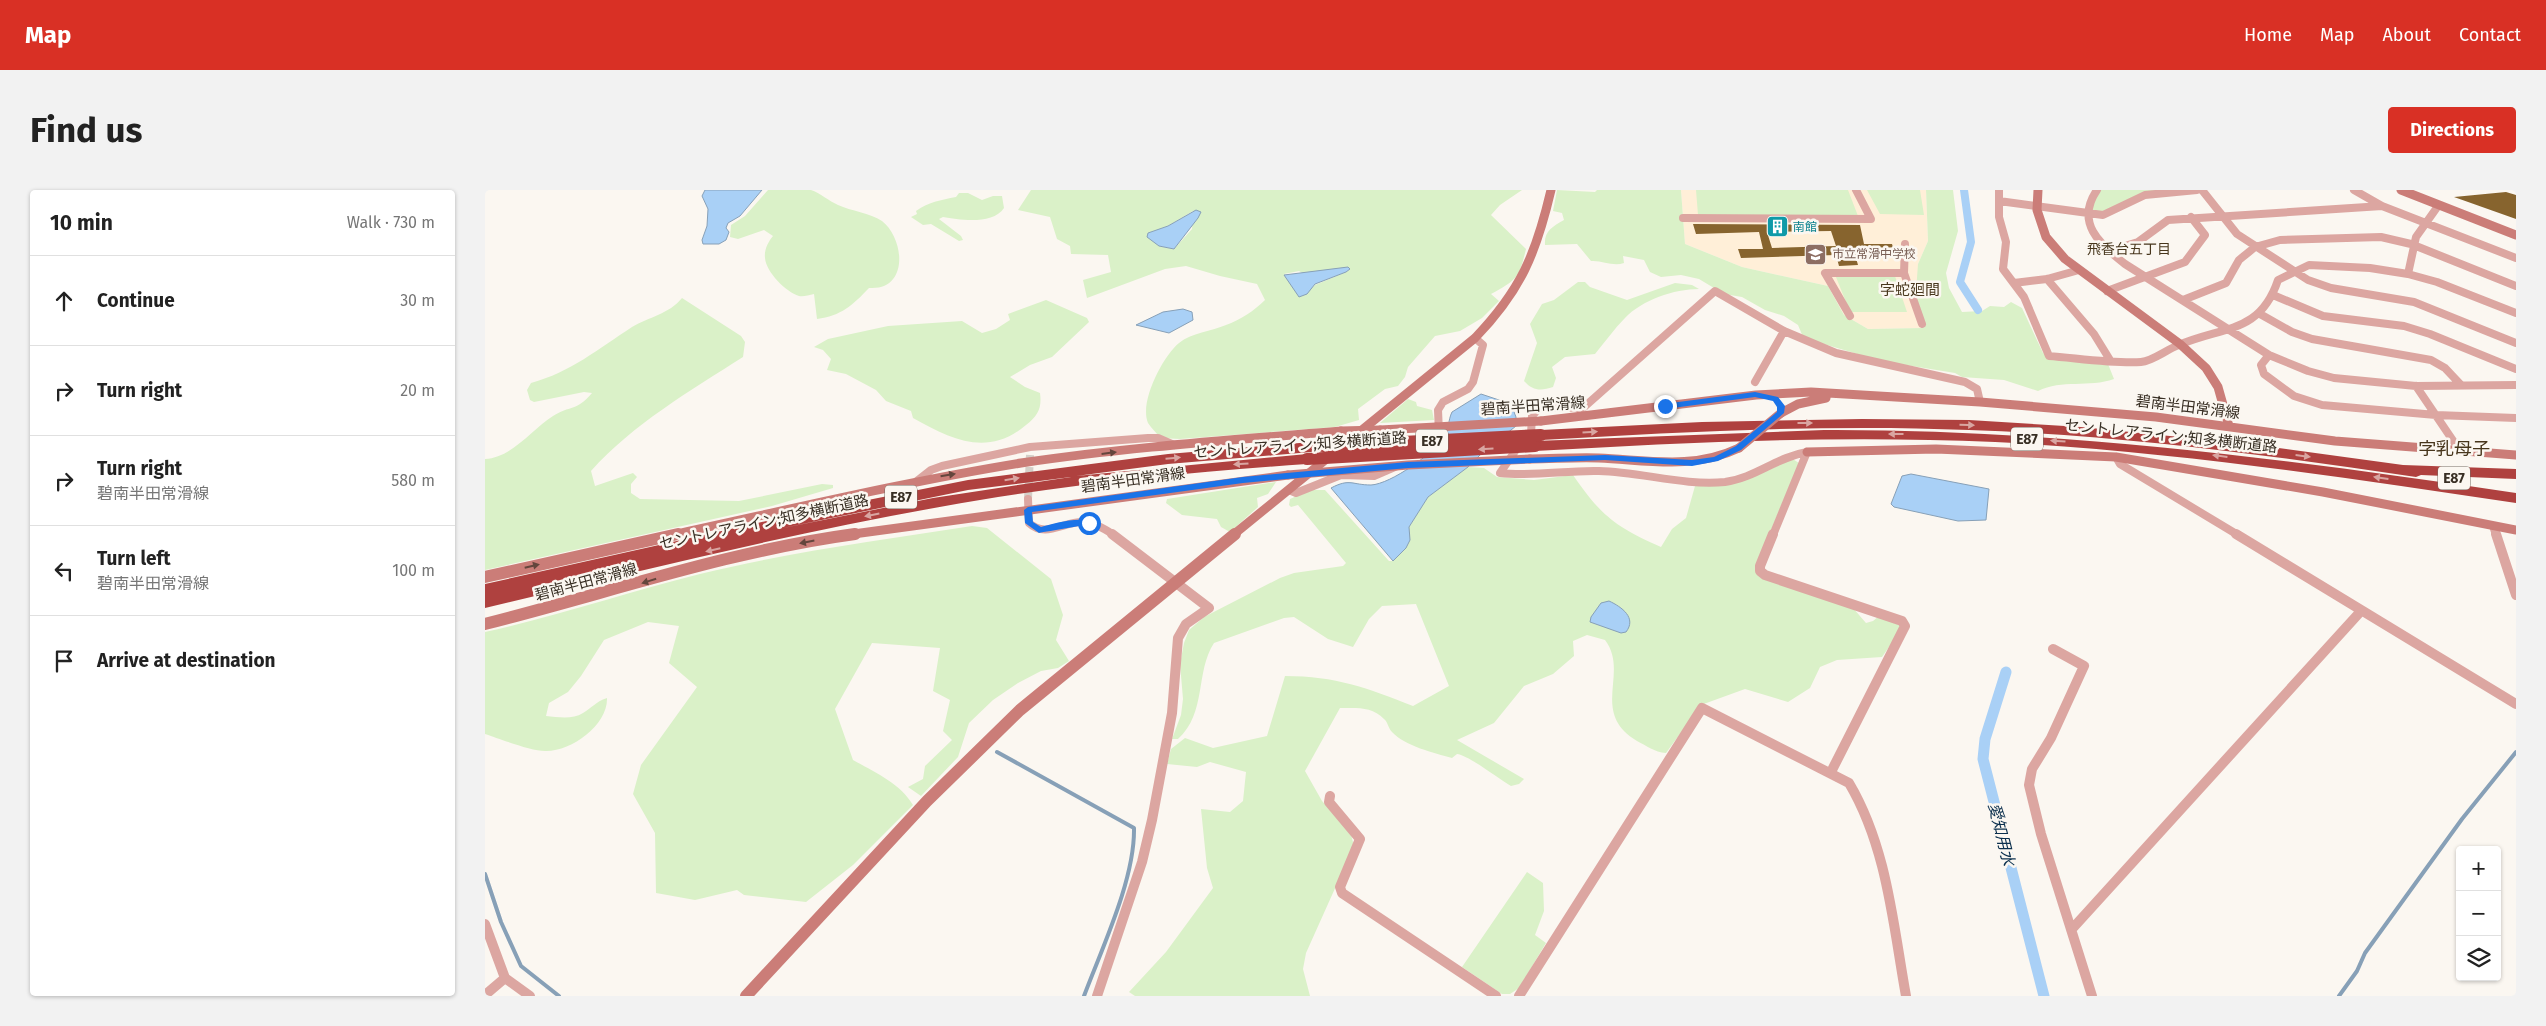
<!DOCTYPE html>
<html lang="en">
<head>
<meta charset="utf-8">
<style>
	:root { --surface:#fff; --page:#f2f2f2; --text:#222; --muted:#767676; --line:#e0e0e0; --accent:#d93025 }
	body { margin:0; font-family:"Fira Sans","Noto Sans JP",sans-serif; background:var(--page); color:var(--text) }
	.controls { position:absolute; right:15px; bottom:15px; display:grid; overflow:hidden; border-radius:5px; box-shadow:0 1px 4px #0004 }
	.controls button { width:45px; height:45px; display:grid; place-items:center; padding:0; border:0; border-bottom:1px solid var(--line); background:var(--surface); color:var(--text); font:25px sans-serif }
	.stop { position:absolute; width:15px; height:15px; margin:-11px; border:4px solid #1a73e8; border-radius:50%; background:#fff }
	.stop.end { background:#1a73e8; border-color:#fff; box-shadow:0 1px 5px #0008 }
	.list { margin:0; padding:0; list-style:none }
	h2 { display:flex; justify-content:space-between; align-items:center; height:65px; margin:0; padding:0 20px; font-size:21px }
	h2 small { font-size:16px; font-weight:400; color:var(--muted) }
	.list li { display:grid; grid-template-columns:32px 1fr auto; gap:15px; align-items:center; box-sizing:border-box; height:90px; padding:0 20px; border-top:1px solid var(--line) }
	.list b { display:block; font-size:19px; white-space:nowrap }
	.list p { margin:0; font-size:16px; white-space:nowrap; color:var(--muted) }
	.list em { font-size:16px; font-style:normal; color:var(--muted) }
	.icon { flex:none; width:28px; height:28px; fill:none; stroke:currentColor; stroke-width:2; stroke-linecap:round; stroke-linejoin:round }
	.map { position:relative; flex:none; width:2031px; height:806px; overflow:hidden; border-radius:5px }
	header { display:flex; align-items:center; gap:30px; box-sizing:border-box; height:70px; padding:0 25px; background:var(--accent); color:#fff }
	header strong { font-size:24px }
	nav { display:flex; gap:28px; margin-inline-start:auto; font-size:18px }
	.intro { display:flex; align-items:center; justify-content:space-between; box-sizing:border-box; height:120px; padding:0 30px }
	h1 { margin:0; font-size:35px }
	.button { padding:12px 22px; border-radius:5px; background:var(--accent); color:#fff; font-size:18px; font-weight:700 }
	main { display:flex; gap:30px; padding:0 30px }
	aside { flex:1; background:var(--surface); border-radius:5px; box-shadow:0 1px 4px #0004 }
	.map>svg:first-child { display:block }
	.built { fill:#ffefd8 }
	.green { fill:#daf1c8; fill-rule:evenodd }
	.water { fill:#a9d0f6; stroke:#87a0b7 }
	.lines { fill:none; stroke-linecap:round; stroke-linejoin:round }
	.stream { stroke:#87a0b7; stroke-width:4 }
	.canal-far1 { stroke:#a9d0f6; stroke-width:8 }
	.canal { stroke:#a9d0f6; stroke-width:11 }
	.building { fill:#87642e; fill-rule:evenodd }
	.street-tunnel { stroke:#d4cfc8; stroke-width:8; stroke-dasharray:8 4; stroke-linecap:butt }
	.street-far1 { stroke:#dca6a1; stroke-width:8 }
	.street { stroke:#dca6a1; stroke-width:10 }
	.secondary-far1 { stroke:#cb7d78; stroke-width:9 }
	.secondary { stroke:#cb7d78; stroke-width:12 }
	.highway { fill:#af413f; fill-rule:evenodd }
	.secondary-bridge { stroke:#cb7d78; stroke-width:9 }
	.highway-bridge { stroke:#af413f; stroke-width:12 }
	.oneway { fill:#d9a5a1 }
	.oneway2 { fill:#64463d }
	.route { fill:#1a73e8 }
	.labels { text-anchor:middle; stroke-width:5; stroke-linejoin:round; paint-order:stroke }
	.far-culture-label { font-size:12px; fill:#0d838f; stroke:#fbf7f1; text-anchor:start }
	.far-education-label { font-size:12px; fill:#785e54; stroke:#fbf7f1; text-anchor:start }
	.far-neighbourhood-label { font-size:14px; fill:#47361c; stroke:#fbf7f1 }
	.shield { fill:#fbf7f1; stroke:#726b62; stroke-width:1 }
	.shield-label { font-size:14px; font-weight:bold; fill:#382f24 }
	.far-quarter-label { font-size:15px; fill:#47361c; stroke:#fbf7f1 }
	.street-label { font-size:15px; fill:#382f24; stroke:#fbf7f1 }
	.water-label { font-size:16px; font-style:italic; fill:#0a2f4d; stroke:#fbf7f1 }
	.quarter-label { font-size:18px; fill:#47361c; stroke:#fbf7f1 }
</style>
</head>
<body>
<header>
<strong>Map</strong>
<nav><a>Home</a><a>Map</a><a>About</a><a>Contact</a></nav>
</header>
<div class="intro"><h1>Find us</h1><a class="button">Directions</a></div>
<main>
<aside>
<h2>10 min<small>Walk · 730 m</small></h2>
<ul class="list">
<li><svg class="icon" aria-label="ahead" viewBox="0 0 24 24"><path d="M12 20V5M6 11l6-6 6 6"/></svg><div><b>Continue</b></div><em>30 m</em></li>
<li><svg class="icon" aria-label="right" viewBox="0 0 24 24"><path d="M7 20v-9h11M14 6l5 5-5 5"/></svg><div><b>Turn right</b></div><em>20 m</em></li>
<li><svg class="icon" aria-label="right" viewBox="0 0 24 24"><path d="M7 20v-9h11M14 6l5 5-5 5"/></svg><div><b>Turn right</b><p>碧南半田常滑線</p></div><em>580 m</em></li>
<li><svg class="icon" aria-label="left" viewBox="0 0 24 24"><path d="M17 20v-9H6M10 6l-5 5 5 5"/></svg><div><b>Turn left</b><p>碧南半田常滑線</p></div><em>100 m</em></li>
<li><svg class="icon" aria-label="arrive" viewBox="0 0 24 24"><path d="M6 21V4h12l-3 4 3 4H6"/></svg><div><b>Arrive at destination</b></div></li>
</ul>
</aside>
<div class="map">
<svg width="2031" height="806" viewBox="0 0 2031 806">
	<rect width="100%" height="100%" fill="#fbf7f1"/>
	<path class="built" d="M1196,0H1441L1443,51L1433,74L1437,138L1383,139L1359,125L1343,96L1257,77L1200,54Z"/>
	<path class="green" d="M283,0C296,0 314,0 326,0C335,3 344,11 353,15C366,21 385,23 397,31C420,49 424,101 384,98C368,115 356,126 332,129L329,104C324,105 318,107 314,106C301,102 281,82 280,68C279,60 283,52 288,46L279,40L253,49L245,47L246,35L260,26Z
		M546,0H1037L1015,15L1006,25L1041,59C1034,88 1032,90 1006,104L1014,111L997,128L975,141L950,146L923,177L920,187L913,196L900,199L873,219L874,230L850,237L695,249L675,248C672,243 666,238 663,233C654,212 678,166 694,153C706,143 727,141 741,135C755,130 769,121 780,110L772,94L735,86L701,76L680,79L602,108L598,90L626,82L623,65L586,64L585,56L572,49L565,27L533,20ZM708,21L707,39L689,59L674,56L663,43L683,36ZM863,77L865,79L861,82L830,95L823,101L799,84L814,81L819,84Z
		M1072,0L1110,2L1112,0H1196L1200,54L1257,77L1343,96L1359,125L1383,139L1437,138L1431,102L1433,74L1443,51L1441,0H1468L1473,41L1461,83L1464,98L1477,122L1497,121L1505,116L1519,117L1526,112L1537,118L1558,163L1568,169L1623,174L1629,189C1604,198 1577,189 1553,201L1519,190L1477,187L1470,183L1396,171L1322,149L1318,147L1313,135L1299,126L1280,120L1257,107L1239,104L1214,89L1196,85L1176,87L1165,82L1159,70L1138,66L1139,73C1128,77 1117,70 1106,71L1092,54L1060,55C1059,41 1067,37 1079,30L1077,23L1068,21Z
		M1211,0H1363L1373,26L1213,25Z
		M1382,0H1435L1439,25L1395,24Z
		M1612,0H1678L1629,22L1601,23Z
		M474,3H483L497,10L508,6H517L519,18C508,35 475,30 458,27L454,29L476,46L478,50L474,51L446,34L438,35L426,27L432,24L431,21C443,12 456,10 471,7Z
		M1410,86L1422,122H1365L1351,87Z
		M1093,92H1100L1105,97L1142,110L1190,93L1207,95L1214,99C1189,99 1157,110 1140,128C1129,139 1120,152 1110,164L1080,167L1067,177L1071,188L1068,197C1056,201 1048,201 1039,191L1052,153L1045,134L1057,114L1069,110Z
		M197,108L256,146L260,152L258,167C205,201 148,234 106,281L110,296L148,283L152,287L146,294V303L155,309L254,311L337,294L348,295V298L287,316L0,380V269C27,268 47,239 68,226C85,215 91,222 107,203L99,202L49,212L45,210L42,200L46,193C86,182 113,159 147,137C164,127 184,124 197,108Z
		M561,110L602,128L604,132L567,167L545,175L525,187L540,197L555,203C557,218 553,226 541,235C502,268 466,249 428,228L426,221L401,211L391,200L361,184L342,180L346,169L338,160L329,157L343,149L403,136L477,131L497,143L511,139L525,130L523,124Z
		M923,209L931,212L932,216L947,220L949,230L895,233Z
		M1306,268L1314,273L1271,376L1368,418L1381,433L1388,431L1394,426L1415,433L1413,444L1397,467L1352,470L1335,477L1325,498L1303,512L1260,499L1216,515L1181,563C1169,562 1162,556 1152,551C1104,522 1145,483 1120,450L1102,445L1088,451L1089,466L1068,484L1039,496L1009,533L972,550L1039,589L1034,594L1026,596C1014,589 983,565 972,564L967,568C949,563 920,556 907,542C903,538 903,532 899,529C887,516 871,518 855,518L820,581L837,611L865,641L869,656L821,763L818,779L825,806H650L644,802L681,762L728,698L722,678L716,619L745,622L758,611L761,582L725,572L712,577L682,574L686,559L700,548L728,558L782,546L800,486C851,486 882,498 928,516L964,496L931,414L897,416L884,429L868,457L843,449L809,427L799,428L729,453C710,482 722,523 693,549H687L696,525L698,509L695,474L699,453L704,440L719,427L795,388L809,383L858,376L861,373L813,315L806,317L804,315L805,309L825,300H840L904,371H908L924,337L943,307L983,277L999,278L1012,287L1049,290L1088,285C1116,326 1131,337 1176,357L1187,339L1201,328L1210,296C1249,295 1272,288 1306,268Z
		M791,292L783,304L772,308L773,317L745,342L736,337L732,329L697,325L681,313L682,309Z
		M487,336L502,338L566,389L578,425L571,450L584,471L573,478L556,481L533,493L508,510L484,533L473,567L436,606L423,597L438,589L440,576L467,550L458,541L465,510L448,501L455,458L387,453L350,519L368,570C389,582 415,593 428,615L368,675L321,712L259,705L252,700L210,710L171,703L170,643L148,604L156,575L212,497L184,473L194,436L163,432L119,450L96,486L83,502L64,513L61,526C73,527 87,530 98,523C107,518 110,512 122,508C123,535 86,562 60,561C46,561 15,549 0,544V442C73,426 143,402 215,384C305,362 396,350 487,336Z
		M1042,682L1058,693L1059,721L1050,745L1061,753L1034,798L1025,804H1017L977,777Z"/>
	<path class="water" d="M220,0H277L255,26L243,33L241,38L244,42L241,50L234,54H218L217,50L222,36L223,19L217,6Z
		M711,20L716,22L713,28L689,59L674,56L662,47L663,43L683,36Z
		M863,77L865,79L861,82L830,94L822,104L814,107L799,85Z
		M698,119L707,122L708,130L684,143L651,135L678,122Z
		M996,204L1026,214L1031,227V236L995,265L983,277L943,307L924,337L925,350L921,358L908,371L846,298C865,288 867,295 886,295C906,294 949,263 959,247C964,240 963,230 967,222Z
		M1426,284L1504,299L1501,330L1473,331L1409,317L1406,314L1417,286Z
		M1124,411C1137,417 1152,428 1141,442L1136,443L1105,432L1106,427L1116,413Z"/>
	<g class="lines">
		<path class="stream" d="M512,562L649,638C650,689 617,758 599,806
			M0,684L16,732L36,776L74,806
			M1854,806L1872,781L1880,763L1977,629L2031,562"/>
		<path class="canal-far1" d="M1479,0L1486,52L1475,92L1493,120"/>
		<path class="canal" d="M1521,482L1500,549L1498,569L1559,806"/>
	</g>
	<path class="building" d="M2021,2L2031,5V29L1969,7Z
		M1208,34L1375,35L1379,54H1407L1411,68H1371L1373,75L1354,76L1351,65L1256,68L1253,59H1278L1274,42L1211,44ZM1346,41L1351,56L1287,58L1282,42Z"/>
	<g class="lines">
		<path class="street-tunnel" d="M543,309L545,265"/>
		<path class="street-far1" d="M1514,0V27L1521,52L1518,79L1539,107L1564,166C1591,168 1630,174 1656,172C1668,171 1682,159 1694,155C1738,136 1775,144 1793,90L1824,75L1885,78L1923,84L1952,92L2031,123
			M1612,0C1590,32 1614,54 1640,74L1784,165L1823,181L1849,188L1931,196L2031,195
			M1717,0L1752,44L1823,90L1846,98L1929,112L2031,153
			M1869,0L1897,16L2031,68
			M1514,11L1618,25L1660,5L1712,0
			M1198,28L1386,29L1371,0
			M1420,54L1419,83L1437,134
			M1623,61L1653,52L1683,30L1897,16
			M1923,84L1931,47L1953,16
			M1562,89L1609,144L1625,170
			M1529,93L1562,89L1594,80
			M1622,101L1700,72L1720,45L1706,27
			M1788,105L1838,126L1919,136L1945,144L2031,179
			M1698,110L1741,93L1754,70L1770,57L1795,50L1896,47L1926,54L2031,96
			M1775,124L1807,142L1827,149L1946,170L1960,178L1976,195
			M1365,126L1340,83H1419
			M1784,165L1776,175L1779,184L1809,206L1837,215L1951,225L2031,228
			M1270,192L1299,141
			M1931,196L1975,261
			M947,251L954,243L953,220L958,212L983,199L988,192L998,155L990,148
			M1322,262C1292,267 1270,288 1240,292C1198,296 1157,282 1114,281C1081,280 1048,287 1015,283L1035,254L1046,244L1047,226L1055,217L1098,218L1230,101L1299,141L1351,163L1480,192L1492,199L1495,212
			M1631,267L1635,274L1753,345
			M432,291L446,280L457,276L545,257L663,248H673L689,255
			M804,300L811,303L856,285L889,286L912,276
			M543,309L544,333C560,348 578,332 597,332C608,332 620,339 629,345
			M2008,336L2011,345
			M1288,345L1322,262"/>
		<path class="street" d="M1288,344L1275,376V381L1280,385L1417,431L1420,436L1346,582
			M1751,344L2031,514
			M2011,344L2031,405
			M1568,459L1599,476L1566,548L1547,579L1544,595L1556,644L1607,806
			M845,606L844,612L875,649L855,697L857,703L1011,806
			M0,734L20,788L45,806
			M1587,739L1876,421
			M0,805L20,788
			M612,806L657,672L667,630L687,523L693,448L701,434L724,418L627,344
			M1034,806L1217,518L1364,593C1402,657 1408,734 1421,806"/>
		<path class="secondary-far1" d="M1553,0L1552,20L1561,47L1580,69L1695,154L1721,178L1733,197L1744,236
			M1916,0L2031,45
			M1296,223L1313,214L1341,208
			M1056,231L1271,205L1326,202L1495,212L1671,227L1850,251L2031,265
			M895,240L951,237
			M1322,262L1451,259L1631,267L1838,302L2031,340
			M1045,269C1068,269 1091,267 1114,268C1163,270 1208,280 1254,258
			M187,345C303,320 419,292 536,273C642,257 749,250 856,241
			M361,345L803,285
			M748,345L990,148C1036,100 1051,64 1066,0"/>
		<path class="secondary" d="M0,387L193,344
			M0,434C123,403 244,361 370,344
			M261,806L442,611L535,520L750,344"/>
		<path class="highway" d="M1377,229L1484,230L1596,237L1764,254L1918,275L2031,279V289L1936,285L1931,287C1783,265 1634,245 1484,240C1341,234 1198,242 1056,250L1049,245L1056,240L1217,232Z
			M1339,240C1572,239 1801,269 2031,303V313C1858,287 1685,261 1510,252C1357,245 1203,252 1050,261L1043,256L1050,251Z
			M838,251L845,256L838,261L683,274L591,286L822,264L829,269L822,274C719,281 615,291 513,307C340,335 170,377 0,418V406L23,401L0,406V394L313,324L483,290L683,264ZM586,287L448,308L293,339L483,300Z"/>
		<path class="secondary-bridge" d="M951,237L1056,231
			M856,241L895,240
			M1254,258L1296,223
			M803,285L923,275L1045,269"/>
		<path class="highway-bridge" d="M838,256L1056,245
			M822,269L1050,256"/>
	</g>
	<defs><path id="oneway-solid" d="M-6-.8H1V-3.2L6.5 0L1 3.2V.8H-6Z" transform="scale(1.25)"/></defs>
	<g class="oneway">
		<use href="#oneway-solid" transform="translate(1320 233)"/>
		<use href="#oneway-solid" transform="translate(1482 235) rotate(2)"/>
		<use href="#oneway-solid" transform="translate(1105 242) rotate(-3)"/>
		<use href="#oneway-solid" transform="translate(1411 244) rotate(-180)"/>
		<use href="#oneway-solid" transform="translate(1573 251) rotate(-176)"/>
		<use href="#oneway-solid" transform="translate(1001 259) rotate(177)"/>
		<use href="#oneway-solid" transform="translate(1735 266) rotate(-173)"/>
		<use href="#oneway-solid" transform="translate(1818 266) rotate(7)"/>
		<use href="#oneway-solid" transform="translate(688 268) rotate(-5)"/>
		<use href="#oneway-solid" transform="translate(756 274) rotate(176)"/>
		<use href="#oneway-solid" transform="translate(1896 288) rotate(-172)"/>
		<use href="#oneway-solid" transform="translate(527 289) rotate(-9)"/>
		<use href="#oneway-solid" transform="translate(387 325) rotate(169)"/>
		<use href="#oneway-solid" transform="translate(228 360) rotate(167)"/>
	</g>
	<g class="oneway2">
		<use href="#oneway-solid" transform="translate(624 263) rotate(-7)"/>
		<use href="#oneway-solid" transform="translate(463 285) rotate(-9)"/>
		<use href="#oneway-solid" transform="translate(322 352) rotate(169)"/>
		<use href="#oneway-solid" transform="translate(47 376) rotate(-13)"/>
		<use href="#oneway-solid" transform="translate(164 391) rotate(163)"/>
	</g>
	<path class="route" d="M1270,202L1293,207L1300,216L1299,223L1256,260L1233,271L1207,276L1120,270L923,278L758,293L547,322L548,332L556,337C567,334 598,325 607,333C604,335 563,341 554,343L540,333L539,320L543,317L758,287L923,272L1120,265L1207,270L1229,267L1251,256L1292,222V217L1288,211L1270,207L1180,219L1178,214Z"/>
	<defs>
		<symbol id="building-square" viewBox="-11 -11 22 22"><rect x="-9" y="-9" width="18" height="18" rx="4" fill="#0f9aa8" stroke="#fbf7f1"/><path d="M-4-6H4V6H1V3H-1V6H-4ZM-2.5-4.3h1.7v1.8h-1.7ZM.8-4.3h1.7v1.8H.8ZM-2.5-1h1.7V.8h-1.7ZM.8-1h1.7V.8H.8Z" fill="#fff"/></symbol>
		<symbol id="school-square" viewBox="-11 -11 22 22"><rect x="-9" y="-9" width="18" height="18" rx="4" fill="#8d6e63" stroke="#fbf7f1"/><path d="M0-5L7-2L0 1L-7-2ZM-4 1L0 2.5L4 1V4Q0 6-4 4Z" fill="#fff"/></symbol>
	</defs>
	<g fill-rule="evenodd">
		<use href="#building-square" x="1280" y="24" width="25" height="25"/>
		<use href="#school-square" x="1318" y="52" width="25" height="25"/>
	</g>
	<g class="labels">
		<g class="far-culture-label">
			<text x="1308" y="41">南館</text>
		</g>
		<g class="far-education-label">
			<text x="1347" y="68">市立常滑中学校</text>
		</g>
		<g class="far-neighbourhood-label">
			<text x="1644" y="64">飛香台五丁目</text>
		</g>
		<g class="shield">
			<rect x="1526" y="237.5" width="32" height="23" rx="4"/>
			<rect x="931" y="239.5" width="32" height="23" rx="4"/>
			<rect x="1953" y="276.5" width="32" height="23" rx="4"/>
			<rect x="400" y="295.5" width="32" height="23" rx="4"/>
		</g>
		<g class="shield-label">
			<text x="1542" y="254">E87</text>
			<text x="947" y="256">E87</text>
			<text x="1969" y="293">E87</text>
			<text x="416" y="312">E87</text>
		</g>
		<g class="far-quarter-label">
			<text x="1425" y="105">字蛇廻間</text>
		</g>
		<g class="street-label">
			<text transform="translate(1048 216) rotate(-4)" y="5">碧南半田常滑線</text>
			<text transform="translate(1703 217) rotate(7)" y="5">碧南半田常滑線</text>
			<text transform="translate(1686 246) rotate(6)" y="5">セントレアライン;知多横断道路</text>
			<text transform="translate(815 255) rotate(-4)" y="5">セントレアライン;知多横断道路</text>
			<text transform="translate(648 290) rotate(-8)" y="5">碧南半田常滑線</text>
			<text transform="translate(279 332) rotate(-12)" y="5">セントレアライン;知多横断道路</text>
			<text transform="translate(101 392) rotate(-15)" y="5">碧南半田常滑線</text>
		</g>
		<g class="water-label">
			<text transform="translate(1517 644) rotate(76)" y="6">愛知用水</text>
		</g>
		<g class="quarter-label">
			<text x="1969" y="265">字乳母子</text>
		</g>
	</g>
</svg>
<div class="controls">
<button>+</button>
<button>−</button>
<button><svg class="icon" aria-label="layers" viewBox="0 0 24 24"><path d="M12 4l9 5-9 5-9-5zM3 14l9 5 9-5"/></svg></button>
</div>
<div class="stop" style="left:604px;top:333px"></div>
<div class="stop end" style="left:1180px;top:216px"></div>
</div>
</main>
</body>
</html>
